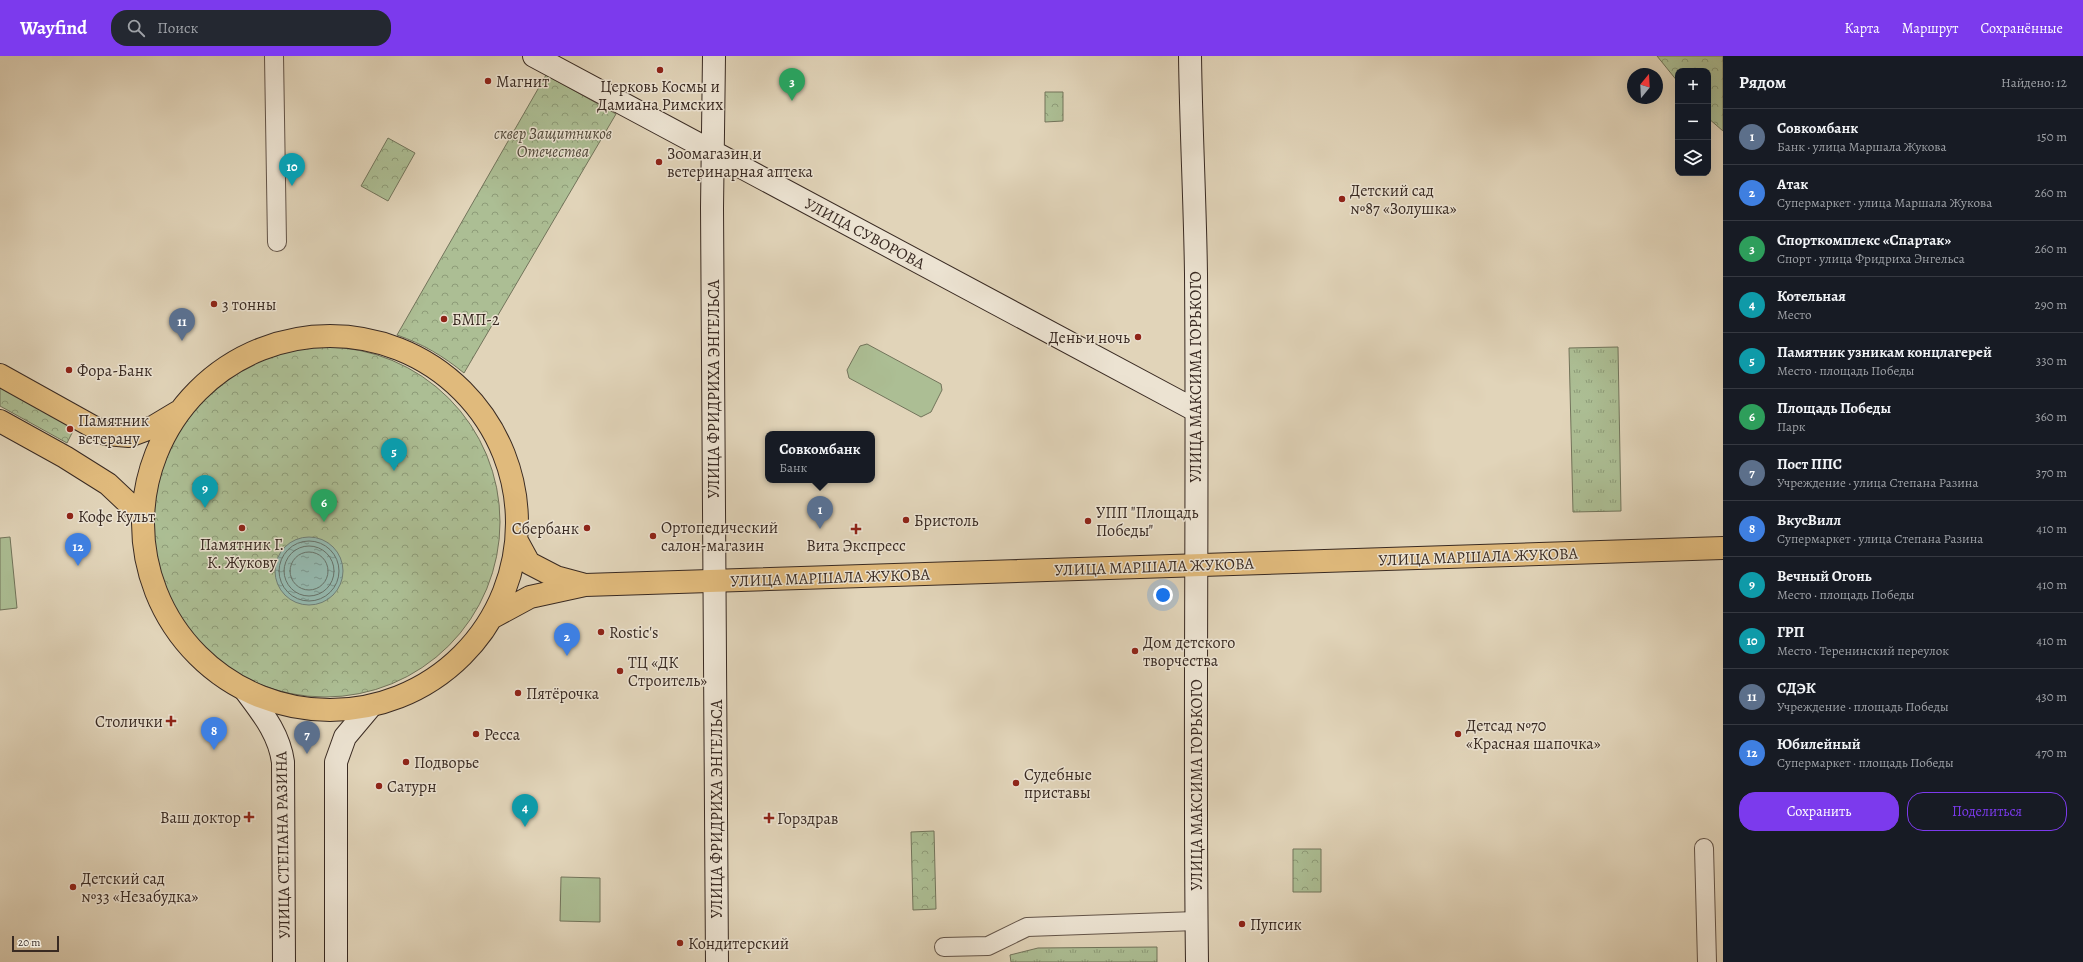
<!DOCTYPE html>
<html lang="ru">
<head>
<meta charset="utf-8">
<style>
	:root { --surface:#171b24; --page:#242831; --text:#f1f3f6; --muted:#9ea1a6; --line:#363941; --accent:#7c3aed }
	body { margin:0; font-family:Alegreya,serif; background:var(--page); color:var(--text) }
	.controls { position:absolute; right:12px; top:12px; display:grid; overflow:hidden; border-radius:8px; box-shadow:0 4px 16px #0002 }
	.controls button { width:36px; height:36px; display:grid; place-items:center; padding:0; border:0; border-bottom:1px solid var(--line); background:var(--surface); color:var(--text); font:20px sans-serif }
	.compass { position:absolute; left:1627px; top:12px; width:36px; height:36px; border-radius:50%; background:var(--surface); box-shadow:0 4px 16px #0002; rotate:18deg }
	.scale { position:absolute; left:12px; bottom:10px; width:47px; box-sizing:border-box; padding-left:4px; border:2px solid #392a22; border-top:0; font-size:11px; line-height:14px; white-space:nowrap; color:#392a22; -webkit-text-stroke:3px #ece3d2; paint-order:stroke }
	.you { position:absolute; left:1163px; top:539px; width:14px; height:14px; margin:-10px; border:3px solid #fff; border-radius:50%; background:#1a73e8; box-shadow:0 0 0 6px #1a73e833 }
	.badge { display:grid; place-items:center; width:26px; height:26px; border-radius:50%; background:var(--accent); color:#fff; font-size:13px; font-weight:700 }
	.pin { position:absolute; translate:-50% -33px; filter:drop-shadow(0 1px 2px #0008) }
	.pin::after { content:''; position:absolute; top:21px; width:14px; height:12px; background:inherit; clip-path:polygon(0 0,100% 0,50% 100%) }
	.popup { position:absolute; left:765px; top:375px; width:110px; height:52px; box-sizing:border-box; display:grid; place-content:center; border-radius:8px; background:var(--surface); filter:drop-shadow(0 1px 3px #0005); font-size:13px; white-space:nowrap; color:var(--muted) }
	.popup b { font-size:15px; color:var(--text) }
	.popup::after { content:''; position:absolute; left:50%; top:100%; margin-left:-8px; border:8px solid transparent; border-top-color:var(--surface) }
	.list { margin:0; padding:0; list-style:none }
	h2 { display:flex; justify-content:space-between; align-items:center; height:52px; margin:0; padding:0 16px; font-size:17px }
	h2 small { font-size:13px; font-weight:400; color:var(--muted) }
	.list li { display:grid; grid-template-columns:26px 1fr auto; gap:12px; align-items:center; box-sizing:border-box; height:56px; padding:0 16px; border-top:1px solid var(--line) }
	.list b { display:block; font-size:15px; white-space:nowrap }
	.list p { margin:0; font-size:13px; white-space:nowrap; color:var(--muted) }
	.list em { font-size:13px; font-style:normal; color:var(--muted) }
	.actions { display:flex; gap:8px; padding:12px 16px }
	.actions a { flex:1; padding:9px 0; border:1px solid var(--accent); border-radius:16px; text-align:center; font-size:14px; color:var(--accent) }
	.actions .main { background:var(--accent); color:#fff }
	.icon { flex:none; width:22px; height:22px; fill:none; stroke:currentColor; stroke-width:2; stroke-linecap:round; stroke-linejoin:round }
	.map { position:relative; flex:none; width:1723px; height:906px; overflow:hidden }
	header { display:flex; align-items:center; gap:24px; box-sizing:border-box; height:56px; padding:0 20px; background:var(--accent); color:#fff }
	header strong { font-size:19px }
	nav { display:flex; gap:22px; margin-inline-start:auto; font-size:14px }
	.search { width:280px; height:36px; background:var(--page); display:flex; align-items:center; gap:10px; box-sizing:border-box; padding:0 14px; border-radius:16px; color:var(--muted); font-size:15px }
	main { display:flex }
	aside { flex:1; background:var(--surface) }
	.map>svg:first-child { display:block }
	.grass { fill:url(#grass-tufts); stroke:#72745b }
	.park { fill:url(#park-crowns); stroke:#72745b }
	.pitch { fill:#acbe94; stroke:#72745b }
	.water { fill:url(#water-ripples); stroke:#707f76 }
	.lines { fill:none; stroke-linecap:round; stroke-linejoin:round }
	.shore { stroke:#667168; stroke-width:1 }
	.street-casing { stroke:#635448; stroke-width:20 }
	.secondary-casing { stroke:#392a22; stroke-width:24 }
	.primary-casing { stroke:#392a22; stroke-width:24 }
	.street { stroke:#ece3d2; stroke-width:18 }
	.secondary { stroke:#ece3d2; stroke-width:22 }
	.primary { stroke:#e0ba7c; stroke-width:22 }
	.poi-dot { fill:#8f2418; stroke:#ece3d2; stroke-width:1.5 }
	.labels { text-anchor:middle; stroke-width:3; stroke-linejoin:round; paint-order:stroke }
	.poi-label { font-size:16px; fill:#392a22; stroke:#ece3d2; text-anchor:start }
	.park-label { font-size:16px; font-style:italic; fill:#504839; stroke:#ece3d2 }
	.street-label { font-size:16px; fill:#392a22; stroke:#ece3d2 }
</style>
</head>
<body>
<header>
<strong>Wayfind</strong>
<div class="search"><svg class="icon" aria-label="search" viewBox="0 0 24 24"><circle cx="10" cy="10" r="6"/><path d="M15 15l6 6"/></svg>Поиск</div>
<nav><a>Карта</a><a>Маршрут</a><a>Сохранённые</a></nav>
</header>
<main>
<div class="map">
<svg width="1723" height="906" viewBox="0 0 1723 906">
	<defs>
		<pattern id="grass-tufts" width="24" height="20" patternUnits="userSpaceOnUse"><rect width="24" height="20" fill="#acbe94"/><path d="M3 7l-1-3M5 7V3M7 7l1-3M15 17l-1-3M17 17v-4M19 17l1-3" fill="none" stroke="#8d9b78"/></pattern>
		<pattern id="park-crowns" width="20" height="18" patternUnits="userSpaceOnUse"><rect width="20" height="18" fill="#acbe94"/><path d="M2 6a3 3 0 1 1 6 0M12 15a3 3 0 1 1 6 0" fill="none" stroke="#8d9b78"/></pattern>
		<pattern id="water-ripples" width="26" height="14" patternUnits="userSpaceOnUse"><rect width="26" height="14" fill="#94b8ae"/><path d="M2 4q2-2 4 0t4 0M15 11q2-2 4 0t4 0" fill="none" stroke="#7a968d"/></pattern>
	</defs>
	<rect width="100%" height="100%" fill="#e1d4b9"/>
	<filter id="stains"><feTurbulence type="fractalNoise" baseFrequency=".005" numOctaves="4"/><feColorMatrix values="0 0 0 0 .2 0 0 0 0 .09 0 0 0 0 .02 0 0 0 .5 -.17"/></filter>
	<radialGradient id="worn" r=".72"><stop offset=".6" stop-color="#630" stop-opacity="0"/><stop offset="1" stop-color="#630" stop-opacity=".3"/></radialGradient>
	<path class="grass" d="M1618,291L1621,455L1573,456L1569,292Z
		M1157,891V906H1011L1010,899L1038,892Z"/>
	<path class="park" d="M1657,0H1723V75L1708,62V15H1678V26Z
		M546,19L616,58L464,317C443,300 423,288 397,279Z
		M1045,36H1063V65L1045,66Z
		M388,82L415,97L388,145L361,130Z
		M150 466a175 175 0 1 1 350 0a175 175 0 1 1-350 0Z
		M0,329L75,371L67,387L0,350Z
		M934,775L936,853L913,854L911,776Z
		M1293,793H1321V836H1293Z"/>
	<path class="pitch" d="M867,288L941,328L942,334L931,356L921,361L849,322L847,314L860,290Z
		M10,481L17,552L0,554V482Z
		M561,821L600,822V866L560,865Z"/>
	<path class="water" d="M275 515a34 34 0 1 1 68 0a34 34 0 1 1-68 0Z"/>
	<g class="lines">
		<path class="shore" d="M279 515a30 30 0 1 1 60 0a30 30 0 1 1-60 0Z
			M284 515a25 25 0 1 1 50 0a25 25 0 1 1-50 0Z
			M290 515a19 19 0 1 1 38 0a19 19 0 1 1-38 0Z"/>
		<defs>
			<path id="street" d="M274,0L277,186
				M1704,792L1707,906
				M944,891L988,890L1027,871L1196,865"/>
			<path id="secondary" d="M534,0L1195,354
				M714,0L712,152L717,906
				M1190,0C1191,73 1195,146 1196,218C1198,448 1194,677 1197,906
				M245,634C262,657 279,677 283,706L284,906
				M336,906V706L345,681L371,650"/>
			<path id="primary" d="M143 467a187 187 0 1 1 374 0a187 187 0 1 1-374 0Z
				M0,319L106,378L129,380L153,371L178,356
				M0,365L65,401L108,428L143,461
				M517,485L529,507L556,521L582,528
				M493,561L530,541L585,529L1723,492"/>
		</defs>
		<use href="#street" class="street-casing"/>
		<use href="#secondary" class="secondary-casing"/>
		<use href="#primary" class="primary-casing"/>
		<use href="#street" class="street"/>
		<use href="#secondary" class="secondary"/>
		<use href="#primary" class="primary"/>
	</g>
	<g class="poi-dot">
		<circle cx="660" cy="14" r="4"/>
		<circle cx="488" cy="25" r="4"/>
		<circle cx="659" cy="106" r="4"/>
		<circle cx="1342" cy="143" r="4"/>
		<circle cx="214" cy="248" r="4"/>
		<circle cx="444" cy="263" r="4"/>
		<circle cx="1138" cy="281" r="4"/>
		<circle cx="69" cy="314" r="4"/>
		<circle cx="70" cy="373" r="4"/>
		<circle cx="70" cy="460" r="4"/>
		<circle cx="906" cy="464" r="4"/>
		<circle cx="1088" cy="465" r="4"/>
		<circle cx="242" cy="472" r="4"/>
		<circle cx="587" cy="472" r="4"/>
		<path d="M854 467h4v4h4v4h-4v4h-4v-4h-4v-4h4z"/>
		<circle cx="653" cy="480" r="4"/>
		<circle cx="601" cy="576" r="4"/>
		<circle cx="1135" cy="595" r="4"/>
		<circle cx="620" cy="615" r="4"/>
		<circle cx="518" cy="637" r="4"/>
		<path d="M169 659h4v4h4v4h-4v4h-4v-4h-4v-4h4z"/>
		<circle cx="476" cy="678" r="4"/>
		<circle cx="1458" cy="678" r="4"/>
		<circle cx="406" cy="706" r="4"/>
		<circle cx="1016" cy="727" r="4"/>
		<circle cx="379" cy="730" r="4"/>
		<path d="M247 755h4v4h4v4h-4v4h-4v-4h-4v-4h4z"/>
		<path d="M767 756h4v4h4v4h-4v4h-4v-4h-4v-4h4z"/>
		<circle cx="73" cy="831" r="4"/>
		<circle cx="1242" cy="868" r="4"/>
		<circle cx="680" cy="887" r="4"/>
	</g>
	<g class="labels">
		<g class="poi-label">
			<text x="496" y="31">Магнит</text>
			<text x="660" y="36" text-anchor="middle">Церковь Космы и<tspan x="660" dy="18">Дамиана Римских</tspan></text>
			<text x="667" y="103">Зоомагазин и<tspan x="667" dy="18">ветеринарная аптека</tspan></text>
			<text x="1350" y="140">Детский сад<tspan x="1350" dy="18">№87 «Золушка»</tspan></text>
			<text x="222" y="254">3 тонны</text>
			<text x="452" y="269">БМП-2</text>
			<text x="1130" y="287" text-anchor="end">День и ночь</text>
			<text x="77" y="320">Фора-Банк</text>
			<text x="78" y="370">Памятник<tspan x="78" dy="18">ветерану</tspan></text>
			<text x="1096" y="462">УПП "Площадь<tspan x="1096" dy="18">Победы"</tspan></text>
			<text x="78" y="466">Кофе Культ</text>
			<text x="914" y="470">Бристоль</text>
			<text x="661" y="477">Ортопедический<tspan x="661" dy="18">салон-магазин</tspan></text>
			<text x="579" y="478" text-anchor="end">Сбербанк</text>
			<text x="242" y="494" text-anchor="middle">Памятник Г.<tspan x="242" dy="18">К. Жукову</tspan></text>
			<text x="856" y="495" text-anchor="middle">Вита Экспресс</text>
			<text x="609" y="582">Rostic's</text>
			<text x="1143" y="592">Дом детского<tspan x="1143" dy="18">творчества</tspan></text>
			<text x="628" y="612">ТЦ «ДК<tspan x="628" dy="18">Строитель»</tspan></text>
			<text x="526" y="643">Пятёрочка</text>
			<text x="163" y="671" text-anchor="end">Столички</text>
			<text x="1466" y="675">Детсад №70<tspan x="1466" dy="18">«Красная шапочка»</tspan></text>
			<text x="484" y="684">Ресса</text>
			<text x="414" y="712">Подворье</text>
			<text x="1024" y="724">Судебные<tspan x="1024" dy="18">приставы</tspan></text>
			<text x="387" y="736">Сатурн</text>
			<text x="241" y="767" text-anchor="end">Ваш доктор</text>
			<text x="777" y="768">Горздрав</text>
			<text x="81" y="828">Детский сад<tspan x="81" dy="18">№33 «Незабудка»</tspan></text>
			<text x="1250" y="874">Пупсик</text>
			<text x="688" y="893">Кондитерский</text>
		</g>
		<g class="park-label">
			<text x="553" y="83">сквер Защитников<tspan x="553" dy="18">Отечества</tspan></text>
		</g>
		<g class="street-label">
			<text transform="translate(865 177) rotate(28)" y="6">УЛИЦА СУВОРОВА</text>
			<text transform="translate(1195 321) rotate(-90)" y="6">УЛИЦА МАКСИМА ГОРЬКОГО</text>
			<text transform="translate(713 333) rotate(-90)" y="6">УЛИЦА ФРИДРИХА ЭНГЕЛЬСА</text>
			<text transform="translate(1478 500) rotate(-2)" y="6">УЛИЦА МАРШАЛА ЖУКОВА</text>
			<text transform="translate(1154 510) rotate(-2)" y="6">УЛИЦА МАРШАЛА ЖУКОВА</text>
			<text transform="translate(830 521) rotate(-2)" y="6">УЛИЦА МАРШАЛА ЖУКОВА</text>
			<text transform="translate(1196 729) rotate(-90)" y="6">УЛИЦА МАКСИМА ГОРЬКОГО</text>
			<text transform="translate(716 753) rotate(-90)" y="6">УЛИЦА ФРИДРИХА ЭНГЕЛЬСА</text>
			<text transform="translate(282 789) rotate(-91)" y="6">УЛИЦА СТЕПАНА РАЗИНА</text>
		</g>
	</g>
	<rect width="100%" height="100%" filter="url(#stains)"/>
	<rect width="100%" height="100%" fill="url(#worn)"/>
</svg>
<div class="controls">
<button>+</button>
<button>−</button>
<button><svg class="icon" aria-label="layers" viewBox="0 0 24 24"><path d="M12 4l9 5-9 5-9-5zM3 14l9 5 9-5"/></svg></button>
</div>
<svg class="compass" viewBox="-18 -18 36 36"><path d="M0-13l5 13h-10z" fill="#e53935"/><path d="M0 13l5-13h-10z" fill="#9ea1a6"/></svg>
<div class="scale">20 m</div>
<div class="you"></div>
<div class="pin badge" style="left:820px;top:473px;background:#5c6f8a">1</div>
<div class="popup"><b>Совкомбанк</b>Банк</div>
<div class="pin badge" style="left:567px;top:600px;background:#3f7fe0">2</div>
<div class="pin badge" style="left:792px;top:45px;background:#2e9e5b">3</div>
<div class="pin badge" style="left:525px;top:771px;background:#0f9aa8">4</div>
<div class="pin badge" style="left:394px;top:415px;background:#0f9aa8">5</div>
<div class="pin badge" style="left:324px;top:466px;background:#2e9e5b">6</div>
<div class="pin badge" style="left:307px;top:698px;background:#5c6f8a">7</div>
<div class="pin badge" style="left:214px;top:694px;background:#3f7fe0">8</div>
<div class="pin badge" style="left:205px;top:452px;background:#0f9aa8">9</div>
<div class="pin badge" style="left:292px;top:130px;background:#0f9aa8">10</div>
<div class="pin badge" style="left:182px;top:285px;background:#5c6f8a">11</div>
<div class="pin badge" style="left:78px;top:510px;background:#3f7fe0">12</div>
</div>
<aside>
<h2>Рядом<small>Найдено: 12</small></h2>
<ul class="list">
<li><span class="badge" style="background:#5c6f8a">1</span><div><b>Совкомбанк</b><p>Банк · улица Маршала Жукова</p></div><em>150 m</em></li>
<li><span class="badge" style="background:#3f7fe0">2</span><div><b>Атак</b><p>Супермаркет · улица Маршала Жукова</p></div><em>260 m</em></li>
<li><span class="badge" style="background:#2e9e5b">3</span><div><b>Спорткомплекс «Спартак»</b><p>Спорт · улица Фридриха Энгельса</p></div><em>260 m</em></li>
<li><span class="badge" style="background:#0f9aa8">4</span><div><b>Котельная</b><p>Место</p></div><em>290 m</em></li>
<li><span class="badge" style="background:#0f9aa8">5</span><div><b>Памятник узникам концлагерей</b><p>Место · площадь Победы</p></div><em>330 m</em></li>
<li><span class="badge" style="background:#2e9e5b">6</span><div><b>Площадь Победы</b><p>Парк</p></div><em>360 m</em></li>
<li><span class="badge" style="background:#5c6f8a">7</span><div><b>Пост ППС</b><p>Учреждение · улица Степана Разина</p></div><em>370 m</em></li>
<li><span class="badge" style="background:#3f7fe0">8</span><div><b>ВкусВилл</b><p>Супермаркет · улица Степана Разина</p></div><em>410 m</em></li>
<li><span class="badge" style="background:#0f9aa8">9</span><div><b>Вечный Огонь</b><p>Место · площадь Победы</p></div><em>410 m</em></li>
<li><span class="badge" style="background:#0f9aa8">10</span><div><b>ГРП</b><p>Место · Теренинский переулок</p></div><em>410 m</em></li>
<li><span class="badge" style="background:#5c6f8a">11</span><div><b>СДЭК</b><p>Учреждение · площадь Победы</p></div><em>430 m</em></li>
<li><span class="badge" style="background:#3f7fe0">12</span><div><b>Юбилейный</b><p>Супермаркет · площадь Победы</p></div><em>470 m</em></li>
</ul>
<div class="actions"><a class="main">Сохранить</a><a>Поделиться</a></div>
</aside>
</main>
</body>
</html>
